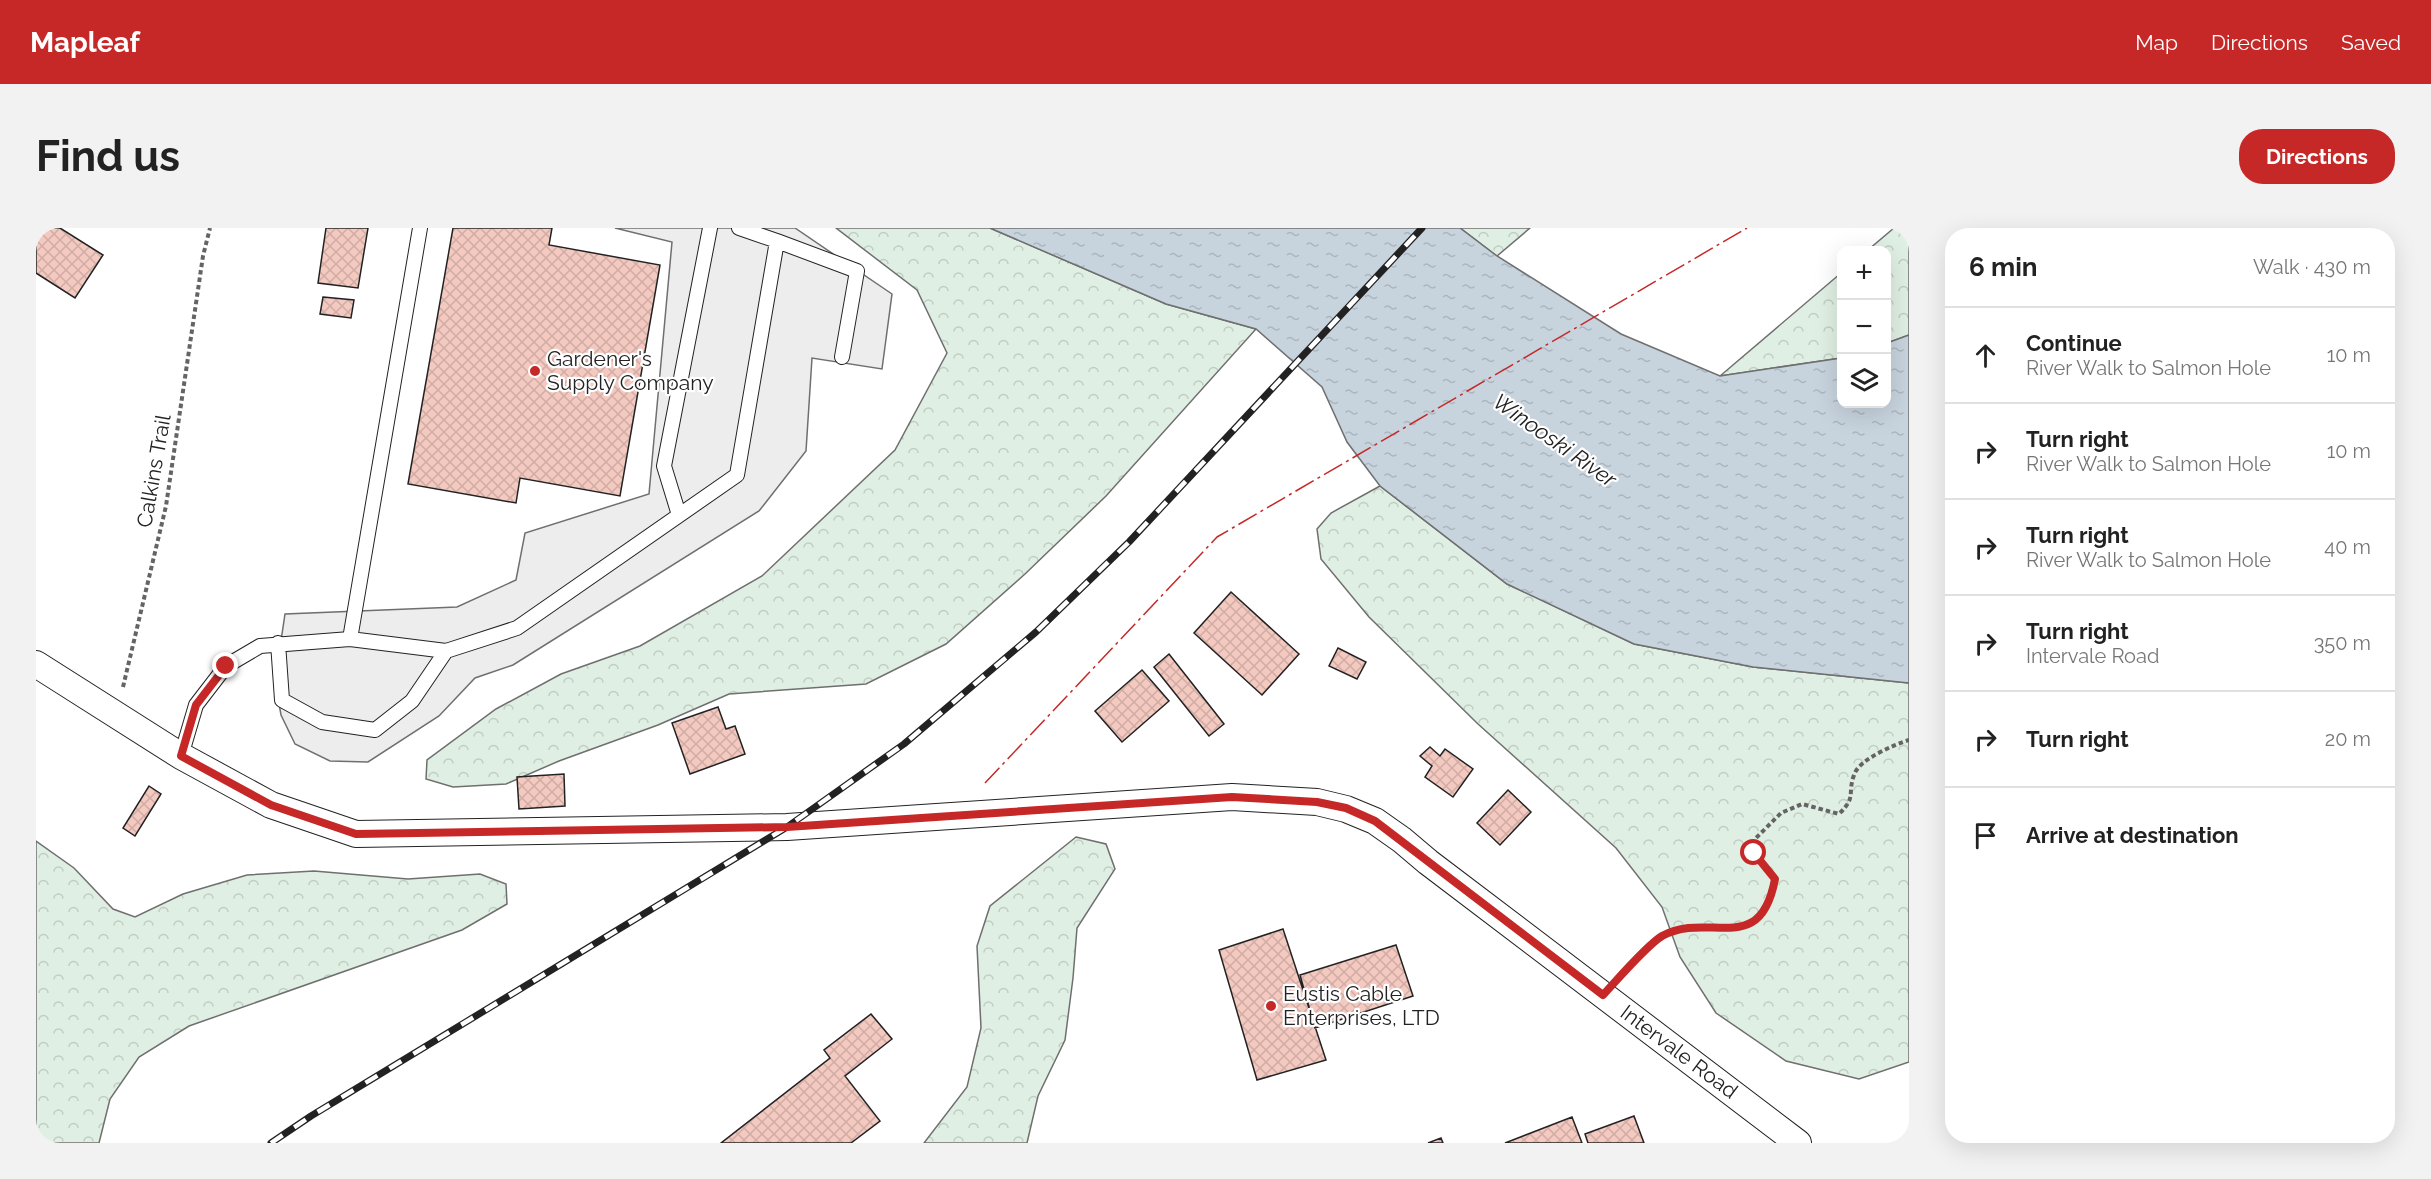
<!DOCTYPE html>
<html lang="en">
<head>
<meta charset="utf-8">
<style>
	:root { --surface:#fff; --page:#f2f2f2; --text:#222; --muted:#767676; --line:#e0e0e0; --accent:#c62828 }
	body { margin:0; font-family:Raleway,sans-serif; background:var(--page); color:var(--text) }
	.controls { position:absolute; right:18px; top:18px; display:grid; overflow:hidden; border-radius:12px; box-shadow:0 6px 24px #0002 }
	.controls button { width:54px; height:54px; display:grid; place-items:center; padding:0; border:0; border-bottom:2px solid var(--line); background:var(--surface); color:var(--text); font:30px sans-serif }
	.stop { position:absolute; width:18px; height:18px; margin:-14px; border:4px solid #c62828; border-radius:50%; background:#fff }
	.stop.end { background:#c62828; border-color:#fff; box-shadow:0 2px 6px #0008 }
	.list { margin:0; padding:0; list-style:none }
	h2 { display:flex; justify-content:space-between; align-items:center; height:78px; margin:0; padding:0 24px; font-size:26px }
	h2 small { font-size:20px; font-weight:400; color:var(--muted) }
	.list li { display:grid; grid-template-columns:39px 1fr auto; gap:18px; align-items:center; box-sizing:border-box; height:96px; padding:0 24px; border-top:2px solid var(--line) }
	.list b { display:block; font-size:22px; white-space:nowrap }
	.list p { margin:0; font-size:20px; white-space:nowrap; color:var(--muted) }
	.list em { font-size:20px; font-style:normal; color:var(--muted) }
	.icon { flex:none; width:33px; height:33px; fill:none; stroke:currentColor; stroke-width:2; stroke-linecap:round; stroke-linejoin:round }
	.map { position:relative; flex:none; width:1873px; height:915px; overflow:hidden; border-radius:24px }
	header { display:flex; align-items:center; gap:36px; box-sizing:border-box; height:84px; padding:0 30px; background:var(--accent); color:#fff }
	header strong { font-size:28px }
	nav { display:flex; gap:33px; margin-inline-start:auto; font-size:21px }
	.intro { display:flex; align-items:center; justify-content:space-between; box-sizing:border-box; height:144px; padding:0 36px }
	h1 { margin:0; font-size:42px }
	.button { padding:15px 27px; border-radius:24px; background:var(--accent); color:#fff; font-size:21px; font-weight:700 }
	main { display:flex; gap:36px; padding:0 36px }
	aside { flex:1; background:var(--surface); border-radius:24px; box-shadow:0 6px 24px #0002 }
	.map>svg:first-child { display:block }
	.forest { fill:url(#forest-crowns); stroke:#6f6f6f; stroke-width:1.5 }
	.parking { fill:#ededed; stroke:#6f6f6f; stroke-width:1.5 }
	.water { fill:url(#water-ripples); stroke:#6f6f6f; stroke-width:1.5 }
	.building { fill:url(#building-cross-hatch); stroke:#222; stroke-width:1.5 }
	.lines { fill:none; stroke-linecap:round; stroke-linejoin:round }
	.service-casing { stroke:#222; stroke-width:16 }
	.minor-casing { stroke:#222; stroke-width:28 }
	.path { stroke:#646464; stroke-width:4; stroke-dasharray:4.5 3; stroke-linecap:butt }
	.service { stroke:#fff; stroke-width:14 }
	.minor { stroke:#fff; stroke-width:26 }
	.rail-casing { stroke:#222; stroke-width:7 }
	.rail { stroke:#fff; stroke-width:4.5; stroke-dasharray:14; stroke-linecap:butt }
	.power { stroke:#c62828; stroke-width:1.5; stroke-dasharray:21 4.5 3 4.5; stroke-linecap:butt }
	.route { stroke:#c62828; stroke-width:8 }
	.poi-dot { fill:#c62828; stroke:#fff; stroke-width:2 }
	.labels { text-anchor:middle; stroke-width:4.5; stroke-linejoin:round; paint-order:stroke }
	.poi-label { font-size:21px; fill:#222; stroke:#fff; text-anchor:start }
	.street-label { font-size:21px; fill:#222; stroke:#fff }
	.water-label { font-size:22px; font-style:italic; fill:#222; stroke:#fff }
</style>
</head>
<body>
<header>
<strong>Mapleaf</strong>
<nav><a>Map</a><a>Directions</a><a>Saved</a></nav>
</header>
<div class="intro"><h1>Find us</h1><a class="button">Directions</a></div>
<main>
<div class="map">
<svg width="1873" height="915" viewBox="0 0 1873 915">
	<defs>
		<pattern id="forest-crowns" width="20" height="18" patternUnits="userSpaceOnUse" patternTransform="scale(1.5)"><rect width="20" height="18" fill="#e0efe3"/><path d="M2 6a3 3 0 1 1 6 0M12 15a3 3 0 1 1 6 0" fill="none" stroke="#c0cdc2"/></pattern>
		<pattern id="water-ripples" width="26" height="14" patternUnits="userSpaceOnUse" patternTransform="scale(1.5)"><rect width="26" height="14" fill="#c7d3dd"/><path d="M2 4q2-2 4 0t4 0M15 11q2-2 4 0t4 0" fill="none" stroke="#abb5bd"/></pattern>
		<pattern id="building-cross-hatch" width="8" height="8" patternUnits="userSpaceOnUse" patternTransform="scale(1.5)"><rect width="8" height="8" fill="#f3c9c0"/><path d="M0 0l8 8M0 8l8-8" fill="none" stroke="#d0aca5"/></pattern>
	</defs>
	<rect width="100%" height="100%" fill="#fff"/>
	<path class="forest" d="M800,0H954L1130,76L1220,101L1070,268L989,346L910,416L830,456L693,466L622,497L523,533L470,556L417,559L390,551L391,532L460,481L525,446L604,418L726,348L859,222L911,125L881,62Z
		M1424,0H1494L1461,28Z
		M1858,0H1873V107L1851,115L1850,22H1832Z
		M1805,45V130L1684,148Z
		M1344,258L1471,356L1598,416L1717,439L1873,455V834L1823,851L1750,833L1680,785L1644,729L1626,679L1580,620L1442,496L1333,389L1285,331L1281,301L1295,285Z
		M1040,609L1070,616L1079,641L1041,700L1037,750L1029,812L1002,868L991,915H888L931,859L945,800L941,718L954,678Z
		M0,613L38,640L77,681L99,689L147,666L211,647L278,643L372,651L444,646L470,656L471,676L426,702L153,798L103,829L74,871L63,915H0Z"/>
	<path class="parking" d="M579,0H759L856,66L846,141L776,130L770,223L723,283L477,437L439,450L403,488L332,534L294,533L259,516L245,487L239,453L249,386L421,379L480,352L489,305L613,266L636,14Z"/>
	<path class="water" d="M954,0H1424L1461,28L1585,106L1684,148L1805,130L1806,176H1850L1851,115L1873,107V455L1717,439L1598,416L1471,356L1344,258L1311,214L1286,159L1220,101L1130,76Z"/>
	<path class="building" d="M0,0H24L67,27L39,70L0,45Z
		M290,0H332L322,60L282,55Z
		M417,0H516L513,17L624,37L584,268L484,250L480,275L372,256Z
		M287,69L318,72L315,90L284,86Z
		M1195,364L1263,426L1226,467L1158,405Z
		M1302,420L1330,434L1321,451L1293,438Z
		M1133,426L1188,496L1173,508L1118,439Z
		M1106,442L1133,473L1086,514L1059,483Z
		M682,479L690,501L699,498L709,526L654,546L636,495Z
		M1394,519L1404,528L1409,521L1437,541L1417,569L1389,549L1396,538L1384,528Z
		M528,546L529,578L483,581L481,549Z
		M113,558L125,566L99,608L87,600Z
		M1472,562L1495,584L1464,617L1441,595Z
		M1247,701L1290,832L1221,852L1183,722Z
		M1360,717L1377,768L1279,800L1264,747Z
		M835,786L856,811L809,848L844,893L815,915H685L794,830L788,822Z
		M1598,888L1608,915H1552L1549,906Z
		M1536,889L1546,915H1469Z
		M1405,910L1407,915H1392Z"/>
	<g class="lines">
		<defs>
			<path id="service" d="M741,13L821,43L806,129
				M643,287L628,238L674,0
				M314,411L384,0
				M242,415L246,472L286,494L339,502L376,473L410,423
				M145,528L160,477L190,438L224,418L314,411L410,423L481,400L701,247L741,13L703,0"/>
			<path id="minor" d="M0,436L145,528L235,577L320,606L751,599L1196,569L1281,574L1310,581L1339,593L1366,612L1392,634L1762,915"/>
		</defs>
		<use href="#service" class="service-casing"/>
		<use href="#minor" class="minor-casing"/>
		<path class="path" d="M87,459L130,278L167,28L174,0
			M1586,747C1604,730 1619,710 1643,701C1650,698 1659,700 1666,700C1710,700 1730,701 1739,651L1718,625L1719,611L1745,585L1766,576L1803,586C1821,568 1811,567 1818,547C1823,531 1858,517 1873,512"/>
		<use href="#service" class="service"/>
		<use href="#minor" class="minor"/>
		<defs>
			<path id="rail" d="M235,915L275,888L751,599L868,516L1000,404L1093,314L1386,0"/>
		</defs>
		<use href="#rail" class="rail-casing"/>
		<use href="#rail" class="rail"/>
		<path class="power" d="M949,555L1181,309L1711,0"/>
	</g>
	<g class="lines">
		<path class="route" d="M190,438L160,477L145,528L235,577L320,606L751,599L1196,569L1281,574L1310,580L1339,593L1567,767C1581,752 1611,717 1626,708C1673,682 1724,731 1739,651L1718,625"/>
	</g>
	<g class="poi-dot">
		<circle cx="499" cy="143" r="6"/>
		<circle cx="1235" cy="778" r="6"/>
	</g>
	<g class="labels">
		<g class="poi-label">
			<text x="511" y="138">Gardener's<tspan x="511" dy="24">Supply Company</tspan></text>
			<text x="1247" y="773">Eustis Cable<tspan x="1247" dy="24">Enterprises, LTD</tspan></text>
		</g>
		<g class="street-label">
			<text transform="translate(118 243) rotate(-80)" y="7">Calkins Trail</text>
			<text transform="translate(1643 824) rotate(37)" y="7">Intervale Road</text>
		</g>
		<g class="water-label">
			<text transform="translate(1519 212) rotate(35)" y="8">Winooski River</text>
		</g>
	</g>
</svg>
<div class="controls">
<button>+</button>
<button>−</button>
<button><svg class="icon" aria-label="layers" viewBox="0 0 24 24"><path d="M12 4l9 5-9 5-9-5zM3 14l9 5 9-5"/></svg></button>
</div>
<div class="stop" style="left:1718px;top:625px"></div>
<div class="stop end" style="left:190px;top:438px"></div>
</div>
<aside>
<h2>6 min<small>Walk · 430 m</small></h2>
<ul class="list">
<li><svg class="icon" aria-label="ahead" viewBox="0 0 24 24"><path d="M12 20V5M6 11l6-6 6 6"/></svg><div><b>Continue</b><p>River Walk to Salmon Hole</p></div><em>10 m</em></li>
<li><svg class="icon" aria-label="right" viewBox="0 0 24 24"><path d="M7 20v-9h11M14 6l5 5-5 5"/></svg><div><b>Turn right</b><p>River Walk to Salmon Hole</p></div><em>10 m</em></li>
<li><svg class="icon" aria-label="right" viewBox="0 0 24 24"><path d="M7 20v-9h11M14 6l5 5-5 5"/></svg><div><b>Turn right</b><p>River Walk to Salmon Hole</p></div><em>40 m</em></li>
<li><svg class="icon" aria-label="right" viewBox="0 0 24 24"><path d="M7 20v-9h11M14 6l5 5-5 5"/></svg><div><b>Turn right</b><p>Intervale Road</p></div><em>350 m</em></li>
<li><svg class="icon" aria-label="right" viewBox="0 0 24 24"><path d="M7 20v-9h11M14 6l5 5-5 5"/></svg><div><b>Turn right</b></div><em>20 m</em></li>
<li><svg class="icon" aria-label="arrive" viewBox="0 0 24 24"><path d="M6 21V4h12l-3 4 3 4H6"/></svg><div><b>Arrive at destination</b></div></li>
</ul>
</aside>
</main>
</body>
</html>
